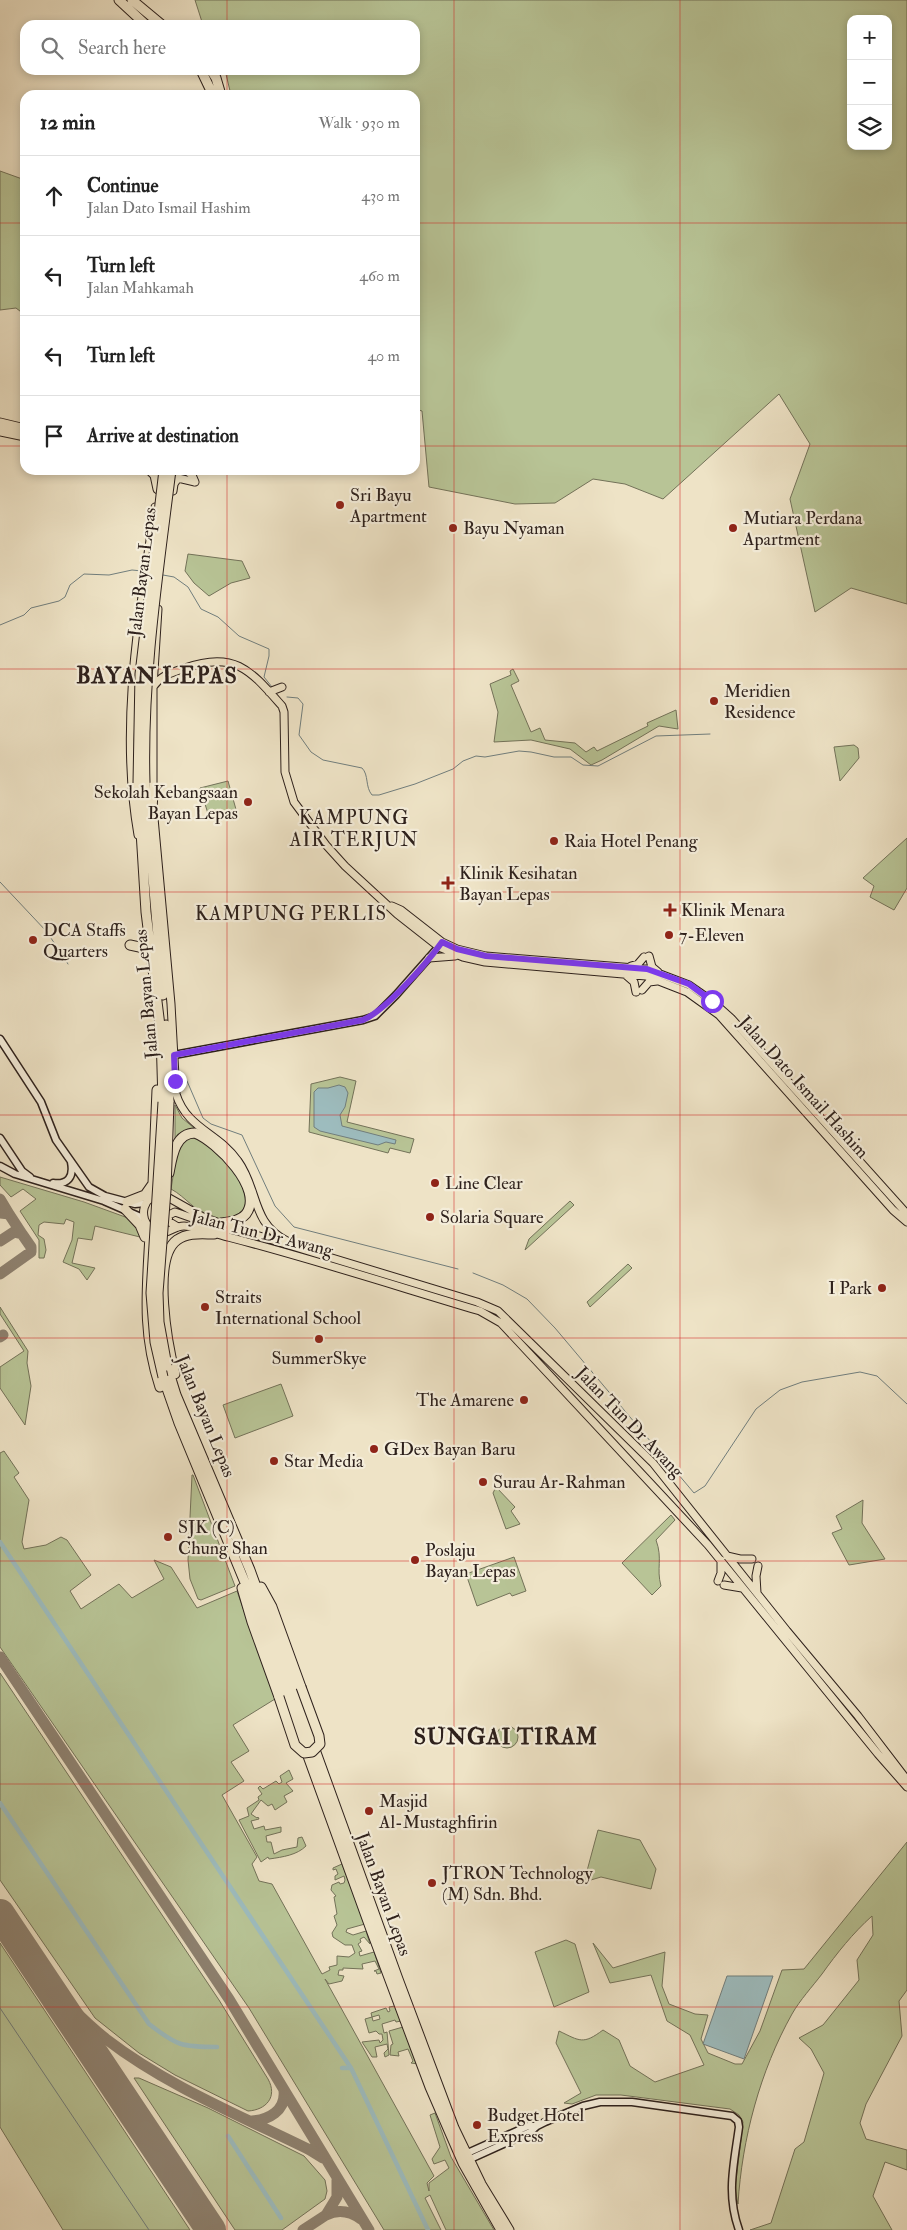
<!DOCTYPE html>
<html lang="en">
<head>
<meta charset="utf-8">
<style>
	:root { --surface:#fff; --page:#f6f6f6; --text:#222; --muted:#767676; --line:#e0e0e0 }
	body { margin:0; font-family:"IM FELL Double Pica",serif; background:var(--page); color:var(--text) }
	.controls { position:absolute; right:15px; top:15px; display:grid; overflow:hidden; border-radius:10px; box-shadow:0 2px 8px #0003 }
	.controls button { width:45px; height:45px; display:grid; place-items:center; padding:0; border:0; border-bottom:1px solid var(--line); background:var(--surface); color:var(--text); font:25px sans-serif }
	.stop { position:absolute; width:15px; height:15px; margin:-11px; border:4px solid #7c3aed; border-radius:50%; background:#fff }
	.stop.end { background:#7c3aed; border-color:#fff; box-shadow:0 1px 5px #0008 }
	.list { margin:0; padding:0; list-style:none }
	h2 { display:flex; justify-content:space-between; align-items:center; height:65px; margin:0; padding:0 20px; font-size:21px }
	h2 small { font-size:16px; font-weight:400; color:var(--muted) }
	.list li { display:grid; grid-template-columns:32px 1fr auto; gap:15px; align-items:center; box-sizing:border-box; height:80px; padding:0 20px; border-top:1px solid var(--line) }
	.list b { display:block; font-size:19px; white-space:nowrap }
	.list p { margin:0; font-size:16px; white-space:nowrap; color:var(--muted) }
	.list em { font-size:16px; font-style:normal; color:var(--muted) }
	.icon { flex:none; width:28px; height:28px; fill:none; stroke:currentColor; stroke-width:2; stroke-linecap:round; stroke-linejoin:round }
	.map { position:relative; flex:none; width:907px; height:2230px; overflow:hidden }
	.search { position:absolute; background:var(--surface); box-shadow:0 2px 8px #0003; left:20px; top:20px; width:400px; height:55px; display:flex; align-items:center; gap:12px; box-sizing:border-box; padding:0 18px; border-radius:15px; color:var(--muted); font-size:19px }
	.panel { position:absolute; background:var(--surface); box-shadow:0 2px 8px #0003; left:20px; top:90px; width:400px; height:385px; border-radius:15px }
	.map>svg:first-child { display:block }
	.green { fill:#b8c496; stroke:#737259; fill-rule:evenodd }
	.water { fill:#9dbcbe; stroke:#717e7d }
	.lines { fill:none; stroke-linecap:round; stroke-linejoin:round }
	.stream { stroke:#717e7d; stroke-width:1 }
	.canal { stroke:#9dbcbe; stroke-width:4.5 }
	.taxiway { stroke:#8e8271; stroke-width:11 }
	.runway { stroke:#8e8271; stroke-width:30 }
	.secondary-casing { stroke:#2e211c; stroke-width:9 }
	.primary-casing { stroke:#2e211c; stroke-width:9 }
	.highway-casing { stroke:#2e211c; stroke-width:11 }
	.secondary { stroke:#f4edda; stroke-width:6 }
	.primary { stroke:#eee3c6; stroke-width:7 }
	.highway { stroke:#eee3c6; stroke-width:9 }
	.highway-bridge-casing { stroke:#2e211c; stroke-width:11; stroke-linecap:butt }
	.highway-bridge { stroke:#eee3c6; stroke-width:9 }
	.route { stroke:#7c3aed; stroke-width:6 }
	.grid { fill:none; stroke:#d62828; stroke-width:1; stroke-opacity:0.55 }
	.poi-dot { fill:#8f2418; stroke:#f4edda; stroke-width:2 }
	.labels { text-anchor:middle; stroke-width:4.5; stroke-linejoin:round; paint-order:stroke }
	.poi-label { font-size:18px; fill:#2e211c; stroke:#f4edda; text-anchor:start }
	.street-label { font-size:18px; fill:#2e211c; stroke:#f4edda }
	.neighbourhood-label { font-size:19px; letter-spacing:1px; fill:#2e211c; stroke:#f4edda }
	.district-label { font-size:22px; font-weight:bold; letter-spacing:1px; fill:#2e211c; stroke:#f4edda }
</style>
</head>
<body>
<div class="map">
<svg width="907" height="2230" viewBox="0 0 907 2230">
	<rect width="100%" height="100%" fill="#eee3c6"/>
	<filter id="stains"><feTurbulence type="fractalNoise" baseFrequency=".004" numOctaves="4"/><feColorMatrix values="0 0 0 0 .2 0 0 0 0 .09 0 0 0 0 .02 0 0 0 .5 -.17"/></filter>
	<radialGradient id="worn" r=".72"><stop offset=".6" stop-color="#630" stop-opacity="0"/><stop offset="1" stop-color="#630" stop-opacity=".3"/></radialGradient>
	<path class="green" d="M195,0H907V604L851,588L815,612L790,499L810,444L779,394L663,499L625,484L593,479L555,503L515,504L429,487L422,411L415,409V95H231L225,70H415V25H203ZM851,19H888V146H851Z
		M0,171L25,180V315L16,308L0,310Z
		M188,554L242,561L250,578L231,583L209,596L194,583L185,571Z
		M513,669L519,681L511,685L531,732L540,728L545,740L575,743L586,752L594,747L597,751L648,726L647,723L676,710L678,729L659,726L602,760L591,765L570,749L531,740L494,742L498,712L490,684L511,675L510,671Z
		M854,745L858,748L859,758L840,781L834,747Z
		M228,781L237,813L210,820L200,788Z
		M907,838V888L894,910L870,897L874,886L863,878Z
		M340,1077L356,1081L347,1122L414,1139L410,1153L390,1148L388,1153L309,1132L311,1084Z
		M175,1105L182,1118L194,1128L193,1130L182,1132L175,1140Z
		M197,1137C202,1140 208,1143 213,1147C226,1159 261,1200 238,1214C231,1219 219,1220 212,1217C195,1212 186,1197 171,1189L177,1152L184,1139Z
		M0,1177L84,1202L128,1218L141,1234L140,1237L95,1226L92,1240L78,1238L72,1263L95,1268L87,1280L79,1269L63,1262L72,1240L74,1222L66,1219L64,1224L44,1222L39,1225L38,1235L44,1239L46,1250L44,1258H39V1240L20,1211L36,1199L23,1189L11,1197L0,1185Z
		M570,1201L574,1205L525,1250L529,1239Z
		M628,1264L632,1268L590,1307L587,1302Z
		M0,1307L28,1351L27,1363L31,1386L25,1425L0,1388V1367L24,1351L0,1314Z
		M281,1384L293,1416L235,1438L223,1405Z
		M4,1451L19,1473L14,1477L29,1500L22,1542L24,1549L46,1545L61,1537L67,1540L91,1575L70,1591L81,1609L119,1584L132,1598L164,1579L154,1560L171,1567L197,1608L237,1591L275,1699L233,1725L249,1751L231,1762L244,1781L222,1795L257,1857L252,1864L259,1881L272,1884L322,1974L330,1970L329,1967L337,1965V1956L349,1957L355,1953L352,1945H345L333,1937L332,1933L337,1925L334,1916L337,1914L334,1897L336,1896L331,1890L332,1885L339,1882L340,1884L344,1883L345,1880L344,1876L335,1880V1876L338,1874L336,1869L333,1870V1868L342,1864L365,1924L347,1929L346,1932L353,1935L366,1931L370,1944L364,1937L360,1939L361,1942L358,1944L362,1951L359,1952L360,1956L374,1952L381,1973L377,1974L376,1971H374L379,1969L375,1961L362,1964L363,1969L343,1968V1970H339L338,1975L344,1976L342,1981L329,1984L325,1979L434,2176L427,2183L429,2191V2183L449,2168L445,2160L434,2164L432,2159L440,2147L430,2115L435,2113L451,2157L494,2230H446L430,2195L425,2198L441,2230H384L249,2008L0,1647V1453Z
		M192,1475H193L235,1586L201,1600L198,1599L190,1579L188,1560Z
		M496,1487L515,1507L511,1511L520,1524L506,1529L493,1493Z
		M863,1500L862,1523L885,1559L849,1565L832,1533L842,1529L836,1516Z
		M671,1515L675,1520L656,1540C663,1559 656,1568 661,1586L652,1595L622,1563Z
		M514,1557L526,1591L512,1596L510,1593L477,1606L466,1574Z
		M0,1673L219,2000L268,2079C278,2097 266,2110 248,2111L175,2075L139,2053L95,2018L0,1880Z
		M496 1737a11 11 0 1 1 22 0a11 11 0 1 1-22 0Z
		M289,1770L293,1779L286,1783L293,1791L284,1796L287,1802L275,1810L272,1804L268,1806L261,1800L251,1814L257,1818L258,1817L259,1819L251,1821L254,1829L264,1826L265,1830L281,1827V1832L266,1836L267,1842H271L274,1854L282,1850L297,1847L298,1838L302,1837L306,1846C297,1855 283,1857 269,1859L268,1857L261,1862L239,1820L249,1816L247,1808L259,1800L258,1797L262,1794L258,1788L260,1786L263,1789L276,1781L279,1784L282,1782L280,1776Z
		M598,1830L640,1840L656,1869L651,1889L601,1877L584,1882Z
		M907,1842V1990L899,2001L902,2036L866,2104L860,2123L866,2139L907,2150V2170L885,2162L873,2196L892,2230H750L771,2223L795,2149L804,2142L824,2073L811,2049L799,2038L823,2025L859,1980L857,1960L873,1935L872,1916C853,1933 837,1953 822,1974C812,1987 800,2000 792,2014C760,2071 742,2139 738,2204L735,2189L743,2122L739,2115L730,2109L621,2095H596L572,2104L564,2103L581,2093L556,2043L559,2031C580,2041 583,2045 603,2030L619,2040L630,2066L655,2082L704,2065L690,2035L667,2021L651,1975L610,1983L593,1943L613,1968L665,1952L662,1986L669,2004L695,2014L708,2015L701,2039L708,2053L735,2064H742L760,2031L782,1970L804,1969Z
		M566,1940L575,1944L589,1992L554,2007L535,1952Z
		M0,1943L190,2230H63L0,2127Z
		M395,2006L401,2021L396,2022L395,2020L382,2024L384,2033L387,2032L389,2055L385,2057L384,2053L388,2049L387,2044L375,2047L377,2057H372L362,2042L379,2040L380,2043L383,2040L382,2034H379L376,2031L369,2033L365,2019L372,2017L373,2021L380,2019L379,2015L372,2017L371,2013L386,2008L388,2012L390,2011L389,2007Z
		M403,2027V2028L418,2064L411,2063L413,2061L408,2049L398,2052L399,2056L390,2055L391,2045L393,2044L389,2031Z
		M134,2078H139L208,2108L304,2156L325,2180L327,2191L325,2199L282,2230H235Z"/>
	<path class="water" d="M339,1085L345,1087L348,1093L345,1107L340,1115L342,1126L396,1140L395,1144L386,1142L378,1145L320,1131L314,1127V1092L318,1088H328Z
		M727,1976H773L744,2059L703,2044Z"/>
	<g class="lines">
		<path class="stream" d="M163,575L174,577L188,587L201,609L218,617L239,636L269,649V656L264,677L272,687
			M0,625L24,615L31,608L59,601L65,597L70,585L84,574L109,575L132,570L142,571
			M287,697L298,698L303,704L299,735L311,752L323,760L362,768C369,775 365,787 372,795H379L415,784L453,769L463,761L476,756L485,757L519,751L531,752L554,757H571L583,765L598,766L656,736L710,734
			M0,882L47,932L68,964
			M187,1081L203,1118L211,1124L242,1135L275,1206L294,1227L458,1269
			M473,1273L503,1285L527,1299L555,1328L694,1493L705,1486L756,1409L780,1390L802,1382L860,1372L877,1376L907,1404
			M0,2008L149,2230"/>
		<path class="canal" d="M0,1542L351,2068L428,2230
			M0,1803L149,2024C177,2046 182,2047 217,2047
			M342,2068H351
			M228,2136L281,2218"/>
		<path class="taxiway" d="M0,1199L9,1214
			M0,1213L9,1214L22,1234L14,1232L0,1241
			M0,1274L31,1252V1247L22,1234
			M0,1337L3,1335
			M0,1657L229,1999L369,2230
			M41,1975C61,1997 82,2020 106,2039C167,2086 241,2116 310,2150L323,2158
			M252,2121C268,2120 286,2111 284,2091
			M337,2180V2197L326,2215C338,2209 350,2211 361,2219
			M303,2230L326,2215"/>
		<path class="runway" d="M0,1914L211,2230"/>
		<defs>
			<path id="secondary" d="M0,1039L41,1102L56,1140L89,1187L105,1196L135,1204L146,1203
				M174,1055L363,1020L375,1016L396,995L442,943
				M0,1138L22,1171L30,1177
				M0,1166L15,1174L104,1201L143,1218
				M53,1183C68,1185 74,1177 71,1162
				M463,2155L528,2126H537
				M466,2161L530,2132L537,2126L545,2122L583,2106L600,2102H632L732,2116L738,2121L739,2127C734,2164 726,2194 739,2230"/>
			<path id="primary" d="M185,470L192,475L195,482
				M173,491L174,484L178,478L195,482
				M153,687C161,675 171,673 185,668C235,650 251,671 282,706L284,712L285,772L294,802L326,845L345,866L397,914L439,947L463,957L485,962L646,976L687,992L719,1015L893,1210L907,1222
				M269,692L282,687
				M153,796V687L158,609
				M153,807L171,1004L176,1094C187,1129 219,1133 238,1161C259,1190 251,1223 287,1241
				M138,835C119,726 139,615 155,507
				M392,906L401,910L442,942L457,949L486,956L647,969L689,985L712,1001L731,1018L907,1214
				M649,956L652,967L658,972
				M429,958L455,956
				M631,966L638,964L644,957
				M626,975L634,982L636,992
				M642,990L649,982L657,981
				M178,1227L168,1221L169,1215L175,1212L226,1230H233
				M727,1556L740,1559H752
				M718,1581L721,1573V1560
				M724,1585L742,1588
				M757,1593L756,1576L758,1566
				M907,1780L858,1716L787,1631L653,1463L498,1311L477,1302L236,1229L203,1217L162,1194C143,1194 137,1218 152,1230C163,1239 172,1226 184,1226C197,1226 214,1234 228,1237C313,1259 396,1286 480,1311L501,1323L708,1545L878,1754L907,1787"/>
			<path id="highway" d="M119,0L146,25
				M132,0L162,25
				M201,70L213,95
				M211,70L216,78L221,95
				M0,423L25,429
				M0,431L25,436
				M150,470L155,475L158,489
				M138,783L146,912L161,1034L163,1102
				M145,783L163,995
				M152,810L153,792
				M130,945L144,948L151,956
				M166,1025L169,1102
				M169,1173C172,1157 175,1133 195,1133C216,1141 265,1189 246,1214C240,1221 230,1222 221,1223
				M151,1198L153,1183L157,1090
				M127,1202L145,1195L152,1185
				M125,1209L140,1225L145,1237
				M148,1227L150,1235C147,1291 142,1332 160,1387
				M167,1366L176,1395L250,1570L398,1979L454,2128L481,2184L509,2230
				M175,1374C168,1347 151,1259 177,1240C188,1232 202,1234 214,1234
				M163,1377L179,1423L246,1585L370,1927L430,2087L463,2163L501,2230
				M261,1587L272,1607L301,1687
				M242,1588L252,1622L279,1697"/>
		</defs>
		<use href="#secondary" class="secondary-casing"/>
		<use href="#primary" class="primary-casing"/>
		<use href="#highway" class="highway-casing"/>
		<use href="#secondary" class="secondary"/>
		<use href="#primary" class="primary"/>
		<use href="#highway" class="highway"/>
		<defs>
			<path id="highway-bridge" d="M138,783L140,674L164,470
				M145,783C142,678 158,574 171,470
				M167,1366L159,1322L158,1293L166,1190L169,1102
				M163,1377L155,1342L151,1293L163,1102
				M279,1697L295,1745L304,1753L312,1752L320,1744L319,1736L301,1687"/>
		</defs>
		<use href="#highway-bridge" class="highway-bridge-casing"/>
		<use href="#highway-bridge" class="highway-bridge"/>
	</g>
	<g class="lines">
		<path class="route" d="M175,1081L174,1055L363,1020C385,1011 427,963 442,942L457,949L486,956L647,969L689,984L712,1001"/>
	</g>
	<path class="grid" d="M227,0V25M454,0V2230M680,0V2230M227,70V95M0,223H25M415,223H907M0,446H25M415,446H907M227,470V2230M0,669H907M0,892H907M0,1115H907M0,1338H907M0,1561H907M0,1784H907M0,2007H907"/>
	<g class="poi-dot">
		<circle cx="340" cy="505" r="5"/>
		<circle cx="453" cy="528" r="5"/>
		<circle cx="733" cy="528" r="5"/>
		<circle cx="714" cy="701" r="5"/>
		<circle cx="248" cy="802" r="5"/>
		<circle cx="554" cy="841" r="5"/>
		<path d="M445.5 875.5h5v5h5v5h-5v5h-5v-5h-5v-5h5z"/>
		<path d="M667.5 902.5h5v5h5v5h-5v5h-5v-5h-5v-5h5z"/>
		<circle cx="669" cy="935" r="5"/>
		<circle cx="33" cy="940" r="5"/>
		<circle cx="435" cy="1183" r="5"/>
		<circle cx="430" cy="1217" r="5"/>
		<circle cx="882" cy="1288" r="5"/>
		<circle cx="205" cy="1307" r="5"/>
		<circle cx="319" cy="1339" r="5"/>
		<circle cx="524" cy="1400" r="5"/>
		<circle cx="374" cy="1449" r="5"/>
		<circle cx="274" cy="1461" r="5"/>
		<circle cx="483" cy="1482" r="5"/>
		<circle cx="168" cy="1537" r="5"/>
		<circle cx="415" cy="1560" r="5"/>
		<circle cx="369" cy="1811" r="5"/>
		<circle cx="432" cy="1883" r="5"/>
		<circle cx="477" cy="2125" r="5"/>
	</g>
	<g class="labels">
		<g class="poi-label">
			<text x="350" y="501">Sri Bayu<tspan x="350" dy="21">Apartment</tspan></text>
			<text x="743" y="524">Mutiara Perdana<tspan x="743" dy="21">Apartment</tspan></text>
			<text x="463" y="534">Bayu Nyaman</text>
			<text x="724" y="697">Meridien<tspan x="724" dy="21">Residence</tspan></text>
			<text x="238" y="798" text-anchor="end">Sekolah Kebangsaan<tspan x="238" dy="21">Bayan Lepas</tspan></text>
			<text x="564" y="847">Raia Hotel Penang</text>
			<text x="459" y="879">Klinik Kesihatan<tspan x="459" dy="21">Bayan Lepas</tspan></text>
			<text x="681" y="916">Klinik Menara</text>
			<text x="43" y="936">DCA Staffs<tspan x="43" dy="21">Quarters</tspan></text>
			<text x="679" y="941">7-Eleven</text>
			<text x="445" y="1189">Line Clear</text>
			<text x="440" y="1223">Solaria Square</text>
			<text x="872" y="1294" text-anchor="end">I Park</text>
			<text x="215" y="1303">Straits<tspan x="215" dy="21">International School</tspan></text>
			<text x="319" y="1364" text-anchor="middle">SummerSkye</text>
			<text x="514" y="1406" text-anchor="end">The Amarene</text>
			<text x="384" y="1455">GDex Bayan Baru</text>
			<text x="284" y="1467">Star Media</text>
			<text x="493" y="1488">Surau Ar-Rahman</text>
			<text x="178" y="1533">SJK (C)<tspan x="178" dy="21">Chung Shan</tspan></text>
			<text x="425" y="1556">Poslaju<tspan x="425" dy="21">Bayan Lepas</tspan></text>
			<text x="379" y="1807">Masjid<tspan x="379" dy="21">Al-Mustaghfirin</tspan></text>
			<text x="442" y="1879">JTRON Technology<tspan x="442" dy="21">(M) Sdn. Bhd.</tspan></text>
			<text x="487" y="2121">Budget Hotel<tspan x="487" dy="21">Express</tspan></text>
		</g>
		<g class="street-label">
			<text transform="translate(142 572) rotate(-83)" y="6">Jalan Bayan Lepas</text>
			<text transform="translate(146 994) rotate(-95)" y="6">Jalan Bayan Lepas</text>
			<text transform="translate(804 1087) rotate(48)" y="6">Jalan Dato Ismail Hashim</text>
			<text transform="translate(262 1233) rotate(14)" y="6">Jalan Tun Dr Awang</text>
			<text transform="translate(206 1416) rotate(68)" y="6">Jalan Bayan Lepas</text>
			<text transform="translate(630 1422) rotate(46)" y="6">Jalan Tun Dr Awang</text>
			<text transform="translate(384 1894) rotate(70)" y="6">Jalan Bayan Lepas</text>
		</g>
		<g class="neighbourhood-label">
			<text x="354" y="824">KAMPUNG<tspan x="354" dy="22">AIR TERJUN</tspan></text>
			<text x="291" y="920">KAMPUNG PERLIS</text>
		</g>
		<g class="district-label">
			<text x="157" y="683">BAYAN LEPAS</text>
			<text x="506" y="1744">SUNGAI TIRAM</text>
		</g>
	</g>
	<rect width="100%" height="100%" filter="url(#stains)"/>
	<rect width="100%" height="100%" fill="url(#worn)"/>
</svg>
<div class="controls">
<button>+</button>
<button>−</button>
<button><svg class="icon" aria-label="layers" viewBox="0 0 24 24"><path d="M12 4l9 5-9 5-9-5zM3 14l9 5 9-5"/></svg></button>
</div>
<div class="stop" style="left:712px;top:1001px"></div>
<div class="stop end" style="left:175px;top:1081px"></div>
<div class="search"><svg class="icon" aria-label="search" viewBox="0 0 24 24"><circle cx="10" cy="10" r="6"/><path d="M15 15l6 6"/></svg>Search here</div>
<section class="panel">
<h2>12 min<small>Walk · 930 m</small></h2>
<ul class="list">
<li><svg class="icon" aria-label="ahead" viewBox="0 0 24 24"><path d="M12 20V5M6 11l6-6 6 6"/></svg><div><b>Continue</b><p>Jalan Dato Ismail Hashim</p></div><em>430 m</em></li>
<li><svg class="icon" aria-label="left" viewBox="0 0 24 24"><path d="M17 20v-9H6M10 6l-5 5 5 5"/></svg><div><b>Turn left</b><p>Jalan Mahkamah</p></div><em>460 m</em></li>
<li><svg class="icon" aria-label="left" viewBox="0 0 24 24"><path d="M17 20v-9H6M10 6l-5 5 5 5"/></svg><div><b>Turn left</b></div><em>40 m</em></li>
<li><svg class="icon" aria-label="arrive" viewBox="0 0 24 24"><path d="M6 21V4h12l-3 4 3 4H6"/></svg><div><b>Arrive at destination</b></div></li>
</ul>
</section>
</div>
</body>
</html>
